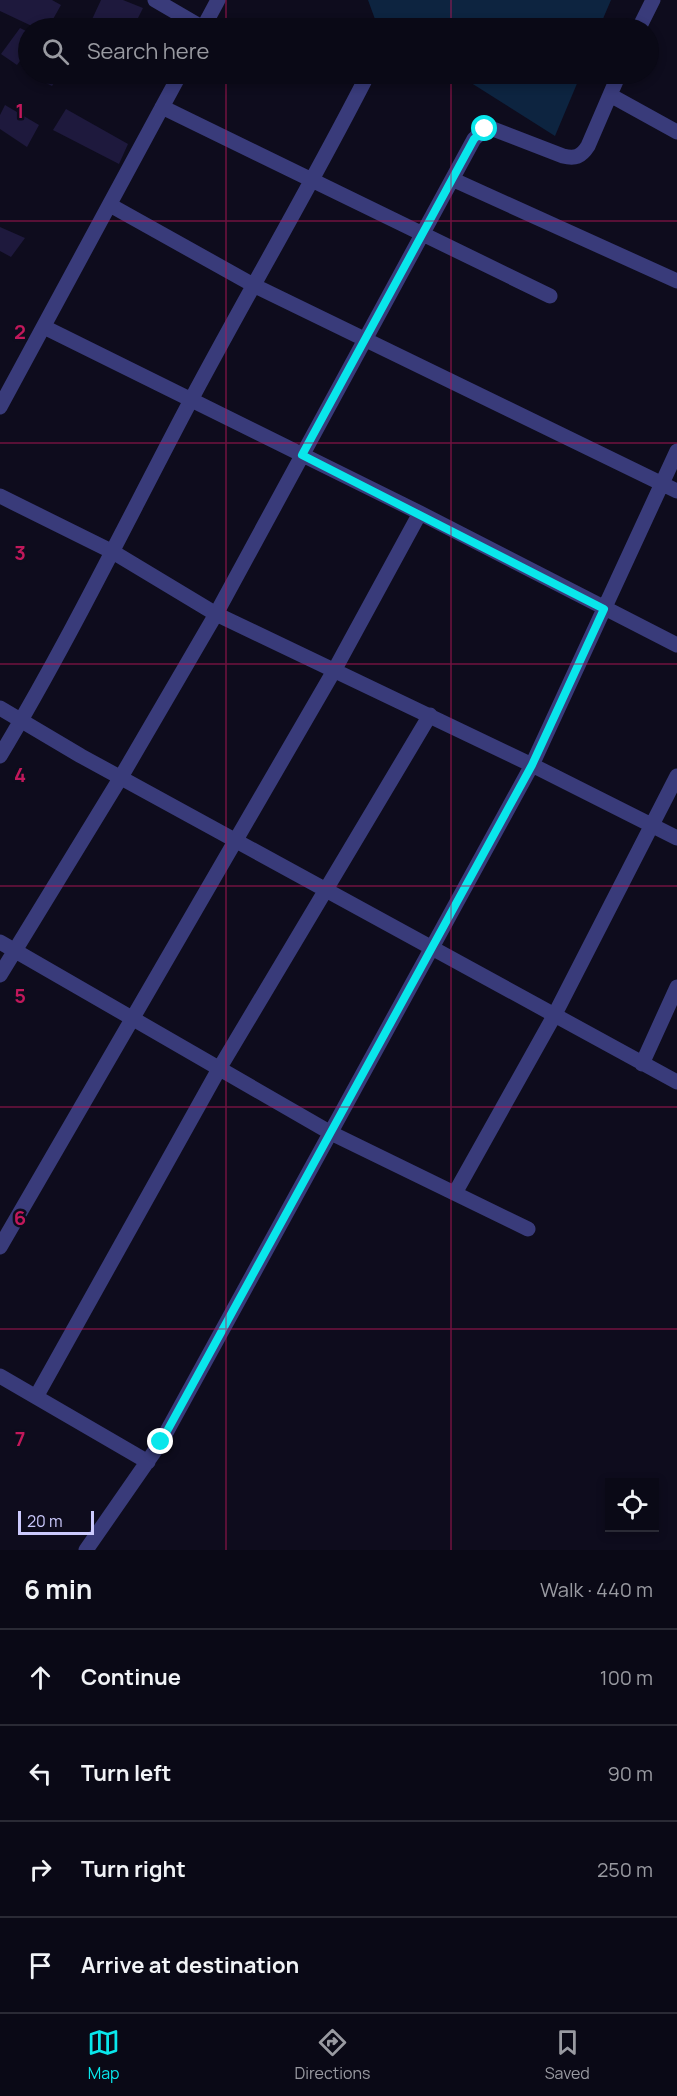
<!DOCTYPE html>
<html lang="en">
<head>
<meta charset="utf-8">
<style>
	:root { --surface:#0a0916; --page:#181723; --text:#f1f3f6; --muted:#999aa1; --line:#2a2a35; --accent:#09e6eb }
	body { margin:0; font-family:Manrope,sans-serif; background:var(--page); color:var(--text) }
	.controls { position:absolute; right:18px; bottom:18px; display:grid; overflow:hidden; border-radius:0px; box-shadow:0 3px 9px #0003 }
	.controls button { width:54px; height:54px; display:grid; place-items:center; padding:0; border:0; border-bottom:2px solid var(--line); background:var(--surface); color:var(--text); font:30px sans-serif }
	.scale { position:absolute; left:18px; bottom:15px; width:76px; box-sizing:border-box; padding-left:6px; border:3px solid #cccafd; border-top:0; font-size:16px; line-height:21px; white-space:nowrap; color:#cccafd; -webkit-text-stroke:4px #0e0c1d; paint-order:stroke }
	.stop { position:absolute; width:18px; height:18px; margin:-14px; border:4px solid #09e6eb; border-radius:50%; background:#fff }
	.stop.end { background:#09e6eb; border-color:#fff; box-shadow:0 2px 6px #0008 }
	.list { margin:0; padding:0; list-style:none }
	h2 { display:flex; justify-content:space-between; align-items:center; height:78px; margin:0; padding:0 24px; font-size:26px }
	h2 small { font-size:20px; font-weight:400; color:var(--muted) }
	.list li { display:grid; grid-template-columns:39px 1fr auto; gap:18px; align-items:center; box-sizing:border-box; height:96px; padding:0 24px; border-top:2px solid var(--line) }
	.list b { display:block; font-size:22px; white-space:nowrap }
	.list em { font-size:20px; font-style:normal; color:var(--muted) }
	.icon { flex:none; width:33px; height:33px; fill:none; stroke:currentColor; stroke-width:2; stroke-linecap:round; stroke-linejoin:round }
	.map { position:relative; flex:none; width:677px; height:1550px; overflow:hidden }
	.search { position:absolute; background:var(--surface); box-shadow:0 3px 9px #0003; left:18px; right:18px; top:18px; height:66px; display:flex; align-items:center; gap:15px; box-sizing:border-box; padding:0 21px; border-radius:33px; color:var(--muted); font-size:22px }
	.sheet { height:462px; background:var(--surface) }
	nav { display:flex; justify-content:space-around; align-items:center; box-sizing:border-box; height:84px; border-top:2px solid var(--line); background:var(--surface); font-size:16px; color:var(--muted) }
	nav a { display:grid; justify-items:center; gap:3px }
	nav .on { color:var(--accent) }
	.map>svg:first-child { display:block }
	.water { fill:#0d2440 }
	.building { fill:#1e193d }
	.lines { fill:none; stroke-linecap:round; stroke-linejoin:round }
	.street { stroke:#393b7a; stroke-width:15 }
	.route { stroke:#09e6eb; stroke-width:8 }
	.grid { fill:none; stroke:#c2185b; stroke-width:1.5; stroke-opacity:0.55 }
	.grid-label { font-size:20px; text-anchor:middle; font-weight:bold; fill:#c2185b; stroke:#0e0c1d; stroke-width:5; stroke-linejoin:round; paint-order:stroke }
</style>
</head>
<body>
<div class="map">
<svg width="677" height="1550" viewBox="0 0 677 1550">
	<rect width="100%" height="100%" fill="#0e0c1d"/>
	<path class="water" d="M368,0H611L599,28H391L376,22Z
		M457,74H581L555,136Z"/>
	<path class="building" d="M0,0H52L61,5L48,28H36L0,11Z
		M101,0H123L143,8L133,28H88Z
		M20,28L28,32V50L17,65L1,54Z
		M39,74H60L52,86L36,78Z
		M5,105L39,125L27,147L0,129V115Z
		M66,109L128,144L119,164L53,130Z
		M0,227L25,238L11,257L0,251Z"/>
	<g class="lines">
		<path class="street" d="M155,0L203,28
			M203,28L218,0
			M639,28L653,0
			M610,95L677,132
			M162,107L550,296
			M454,180L677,281
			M110,205L255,286L677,491
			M44,327L420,513L677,645
			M0,407L180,74
			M0,496L113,552L216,614L532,765L677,838
			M0,708L81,756L677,1082
			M0,756C69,641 128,519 191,400C249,291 312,184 368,74
			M0,942L331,1133L528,1229
			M0,975L121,777L216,614L474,139L485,129H493L563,156C575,159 581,157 588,146L619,74
			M642,1064L677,987
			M455,1193L554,1016L677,776
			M0,1247L335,669L420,513
			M0,1376L148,1462
			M36,1397L219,1069L430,715
			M86,1550L161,1442L532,765L677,451"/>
	</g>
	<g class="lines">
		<path class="route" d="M161,1442L532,765L604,609L302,455L474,139L485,129"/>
	</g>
	<path class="grid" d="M226,0V28M451,0V28M226,74V1550M451,74V1550M0,221H677M0,443H677M0,664H677M0,886H677M0,1107H677M0,1329H677"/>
	<g class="grid-label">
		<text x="20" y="118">1</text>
		<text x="20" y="339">2</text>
		<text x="20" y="560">3</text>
		<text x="20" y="782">4</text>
		<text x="20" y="1003">5</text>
		<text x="20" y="1225">6</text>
		<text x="20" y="1446">7</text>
	</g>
</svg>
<div class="controls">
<button><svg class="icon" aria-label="locate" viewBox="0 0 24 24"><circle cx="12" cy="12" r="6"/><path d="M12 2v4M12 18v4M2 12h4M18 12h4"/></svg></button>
</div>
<div class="scale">20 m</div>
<div class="stop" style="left:485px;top:129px"></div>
<div class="stop end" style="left:161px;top:1442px"></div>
<div class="search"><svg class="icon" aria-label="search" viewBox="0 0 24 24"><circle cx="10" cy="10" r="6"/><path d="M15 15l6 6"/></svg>Search here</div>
</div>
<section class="sheet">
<h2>6 min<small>Walk · 440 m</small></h2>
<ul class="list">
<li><svg class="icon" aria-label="ahead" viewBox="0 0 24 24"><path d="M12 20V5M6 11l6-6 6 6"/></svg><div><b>Continue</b></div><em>100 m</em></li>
<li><svg class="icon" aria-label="left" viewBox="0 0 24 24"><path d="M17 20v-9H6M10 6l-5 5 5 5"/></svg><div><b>Turn left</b></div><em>90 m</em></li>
<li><svg class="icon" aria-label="right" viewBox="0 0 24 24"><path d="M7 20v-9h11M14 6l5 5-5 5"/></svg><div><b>Turn right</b></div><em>250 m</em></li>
<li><svg class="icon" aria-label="arrive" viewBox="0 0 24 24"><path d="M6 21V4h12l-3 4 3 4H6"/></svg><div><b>Arrive at destination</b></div></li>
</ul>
</section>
<nav>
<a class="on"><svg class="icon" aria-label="map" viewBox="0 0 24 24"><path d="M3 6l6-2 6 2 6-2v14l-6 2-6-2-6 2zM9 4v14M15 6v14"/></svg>Map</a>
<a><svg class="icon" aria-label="directions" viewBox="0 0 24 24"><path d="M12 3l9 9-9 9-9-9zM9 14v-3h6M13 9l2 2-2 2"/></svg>Directions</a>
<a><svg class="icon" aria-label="saved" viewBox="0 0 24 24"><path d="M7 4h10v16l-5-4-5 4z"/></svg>Saved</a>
</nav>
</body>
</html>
